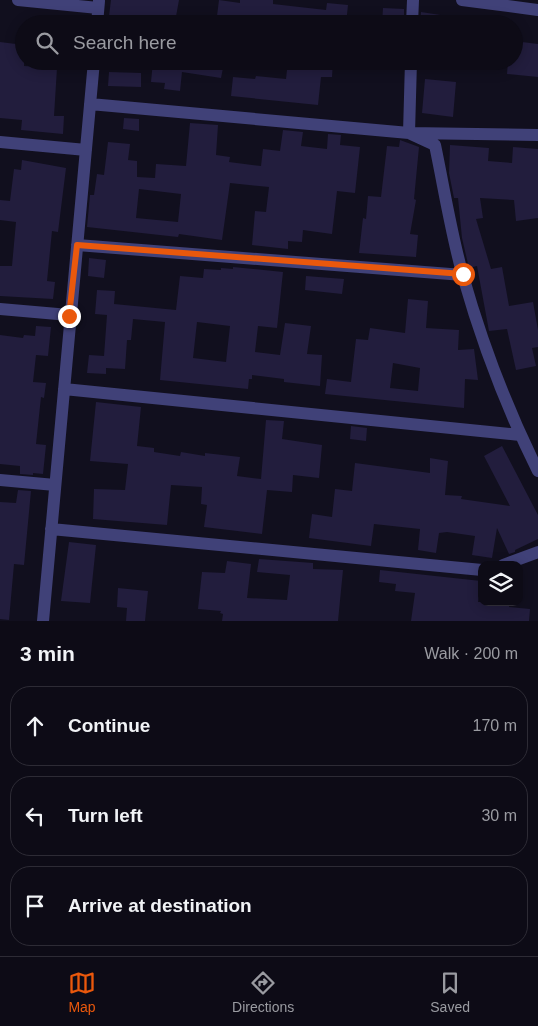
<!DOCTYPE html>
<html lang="en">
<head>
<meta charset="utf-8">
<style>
	:root { --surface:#0d0b16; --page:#1b1923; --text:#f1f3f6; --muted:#9a9ba1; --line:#2d2b35; --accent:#ea580c }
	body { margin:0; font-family:Helvetica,sans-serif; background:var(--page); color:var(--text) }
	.controls { position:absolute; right:15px; bottom:15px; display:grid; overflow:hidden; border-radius:10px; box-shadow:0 2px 12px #0003 }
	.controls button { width:45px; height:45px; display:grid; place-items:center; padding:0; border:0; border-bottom:1px solid var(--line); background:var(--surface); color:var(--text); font:25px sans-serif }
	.stop { position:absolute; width:15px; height:15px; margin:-11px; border:4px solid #ea580c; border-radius:50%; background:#fff }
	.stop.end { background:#ea580c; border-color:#fff; box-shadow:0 1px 5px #0008 }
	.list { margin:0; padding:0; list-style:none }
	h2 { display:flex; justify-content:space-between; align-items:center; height:65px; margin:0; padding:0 20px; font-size:21px }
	h2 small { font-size:16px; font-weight:400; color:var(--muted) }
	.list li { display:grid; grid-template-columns:32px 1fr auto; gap:15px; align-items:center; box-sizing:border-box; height:80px; margin:0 10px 10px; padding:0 10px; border:1px solid var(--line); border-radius:20px }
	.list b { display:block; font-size:19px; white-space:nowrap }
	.list em { font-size:16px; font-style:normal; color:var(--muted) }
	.icon { flex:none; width:28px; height:28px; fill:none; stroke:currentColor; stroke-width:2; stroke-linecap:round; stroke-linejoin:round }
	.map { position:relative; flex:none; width:538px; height:621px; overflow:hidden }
	.search { position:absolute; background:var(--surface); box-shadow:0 2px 12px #0003; left:15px; right:15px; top:15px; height:55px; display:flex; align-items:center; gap:12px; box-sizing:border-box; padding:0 18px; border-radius:28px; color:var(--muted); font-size:19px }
	.sheet { height:335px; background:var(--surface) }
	nav { display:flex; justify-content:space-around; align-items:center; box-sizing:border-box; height:70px; border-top:1px solid var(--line); background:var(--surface); font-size:14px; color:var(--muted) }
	nav a { display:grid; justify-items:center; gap:2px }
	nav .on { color:var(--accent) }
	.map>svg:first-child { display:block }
	.building { fill:#221d3d; fill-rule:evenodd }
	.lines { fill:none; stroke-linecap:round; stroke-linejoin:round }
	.minor { stroke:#404178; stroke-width:12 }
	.route { stroke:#ea580c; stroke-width:6 }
</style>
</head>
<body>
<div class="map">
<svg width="538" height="621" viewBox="0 0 538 621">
	<rect width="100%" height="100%" fill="#110f1e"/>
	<path class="building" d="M111,0H179L175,22L109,16Z
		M219,0L240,3V0H273V4L326,10L327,3L348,5L346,24H216Z
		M383,8L404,9V24H382Z
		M421,12L447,16L446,24H420Z
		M514,41L538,44V77L507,74L508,61H514Z
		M0,42L24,45V66L57,68L54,116H64L63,134L21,130L22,120L0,118Z
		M153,61H214L224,63L221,78L182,72L180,91L164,89L165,83L151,82Z
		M288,61H333L332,77H321L318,105L231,96L233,77L255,79L256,76L286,79Z
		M109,72L141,73V87L108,86Z
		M425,79L456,82L453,117L422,113Z
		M124,118L139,119V131L123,129Z
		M190,123L218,125L216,155L230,157L229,162L261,166L263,149L280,151L283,130L303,132L301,146L327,149L328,134L341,135L340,145L360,147L355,193L337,191L332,234L303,230L302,242L288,241V249L252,245L255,211L266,212L269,187L230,183L222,240L179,234L178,237L87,227L90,195H94L97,174L104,175L108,142L130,144L128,160L137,161V177L155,178L156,164L186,166ZM139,189L181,194L178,222L136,218Z
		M400,140L419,147L414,199L416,200L410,234L418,235L416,257L359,253L363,218L366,219L368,196L381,197L387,146L399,147Z
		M450,145L489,148L488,161L512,163L513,147L538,149V218L516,221L514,200L480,198L483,218L476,219L491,269L502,267L509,306L533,302L538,330V347L532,348L536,366L516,370L507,329L489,331L477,266L469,268L462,238L458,198H454L449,173Z
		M22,160L66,168L58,232L52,231L47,281L55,282L53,299L0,296V266H12L16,222L0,220V200L10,201L14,169L21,170Z
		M89,258L106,260L104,278L88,276Z
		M233,267L283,272L277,328L258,326L255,352L280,355L285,323L311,326L307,354L322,355L320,386L284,382V379L252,375V379H249L248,389L160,380L165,322L133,319L131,340H127L125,369L106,368V374L87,373L89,355L104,356L107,315L95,314L97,290L115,291L114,304L176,310L180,276L203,278L204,269L221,270V268L233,269ZM197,322L230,326L226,362L193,358Z
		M306,276L344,279L342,294L305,290Z
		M408,299L428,301L426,328L459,330L458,350L474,349L478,380L465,379L464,408L325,394L327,379L351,382L356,339L368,340L370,328L405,333ZM393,363L420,368L418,391L390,388Z
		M36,326L51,327L48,356L36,355L33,382L46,383L44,398L41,397L36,444L46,445L43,474L33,473V475L20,474V466L0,464V335L23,338L24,335L35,336Z
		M96,402L141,407L137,446L154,448V452L180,456L181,452L205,456V453L240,457L237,476L261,479L266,420L284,421L282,439L322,445L319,478L293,475L292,492L267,490L262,534L204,527L207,505L201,504L202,487L171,485L167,525L93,519L94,489L125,490L128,464L90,461Z
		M351,426L367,428L366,441L350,439Z
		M502,446L538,515V539L515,550V552L509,554L497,528L492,558L472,555L475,536L447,532L439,533L436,553L418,550L420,529L374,524L371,546L309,538L312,514L332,517L335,489L352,491L355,463L430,473V458L448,461L445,495L462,496L461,499L510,506L484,456Z
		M18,490L31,491L24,565L14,564L9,620L0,619V502L16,503Z
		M69,542L96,545L90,603L61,601Z
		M259,559L313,563V569L343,570L338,621H222L223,614L220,613L221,611L198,609L202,572L225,573L227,561L251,564L247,598L287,600L290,575L257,572Z
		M380,570L481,581L478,602H509V607L530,609L529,621H411L415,593L395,591L396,584L379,582Z
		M118,588L148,591L145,621H126L127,608L117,607Z"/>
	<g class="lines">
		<path class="minor" d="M18,0L98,8
			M462,0L538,10
			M97,24L99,1
			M412,24L413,0
			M411,61L409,133L435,145C444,188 451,233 463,276C482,343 507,409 538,471
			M90,104L409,133L538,135
			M0,142L86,150
			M77,245L463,275
			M0,309L69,315
			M64,389L520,435
			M0,480L55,485
			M51,529L482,570
			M503,565L538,552
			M43,621L94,61"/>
	</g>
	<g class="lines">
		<path class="route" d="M69,316L77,245L463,274"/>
	</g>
</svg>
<div class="controls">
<button><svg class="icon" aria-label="layers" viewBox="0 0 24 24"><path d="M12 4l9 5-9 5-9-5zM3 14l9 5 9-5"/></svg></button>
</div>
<div class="stop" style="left:463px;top:274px"></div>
<div class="stop end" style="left:69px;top:316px"></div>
<div class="search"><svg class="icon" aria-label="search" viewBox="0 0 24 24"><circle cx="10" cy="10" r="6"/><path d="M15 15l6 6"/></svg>Search here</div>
</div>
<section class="sheet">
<h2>3 min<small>Walk · 200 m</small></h2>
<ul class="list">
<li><svg class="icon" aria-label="ahead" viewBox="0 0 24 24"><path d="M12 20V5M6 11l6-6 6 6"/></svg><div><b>Continue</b></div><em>170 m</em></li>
<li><svg class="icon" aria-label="left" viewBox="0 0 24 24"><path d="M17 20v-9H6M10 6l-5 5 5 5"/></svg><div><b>Turn left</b></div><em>30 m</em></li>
<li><svg class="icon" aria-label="arrive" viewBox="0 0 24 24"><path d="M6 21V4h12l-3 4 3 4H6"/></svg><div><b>Arrive at destination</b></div></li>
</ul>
</section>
<nav>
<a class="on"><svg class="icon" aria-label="map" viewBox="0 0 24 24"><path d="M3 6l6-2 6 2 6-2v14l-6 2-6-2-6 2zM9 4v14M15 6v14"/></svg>Map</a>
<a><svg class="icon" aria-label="directions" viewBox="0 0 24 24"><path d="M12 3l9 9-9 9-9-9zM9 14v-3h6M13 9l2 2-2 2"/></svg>Directions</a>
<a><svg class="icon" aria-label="saved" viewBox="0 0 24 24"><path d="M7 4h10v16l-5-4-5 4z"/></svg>Saved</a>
</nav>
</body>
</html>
